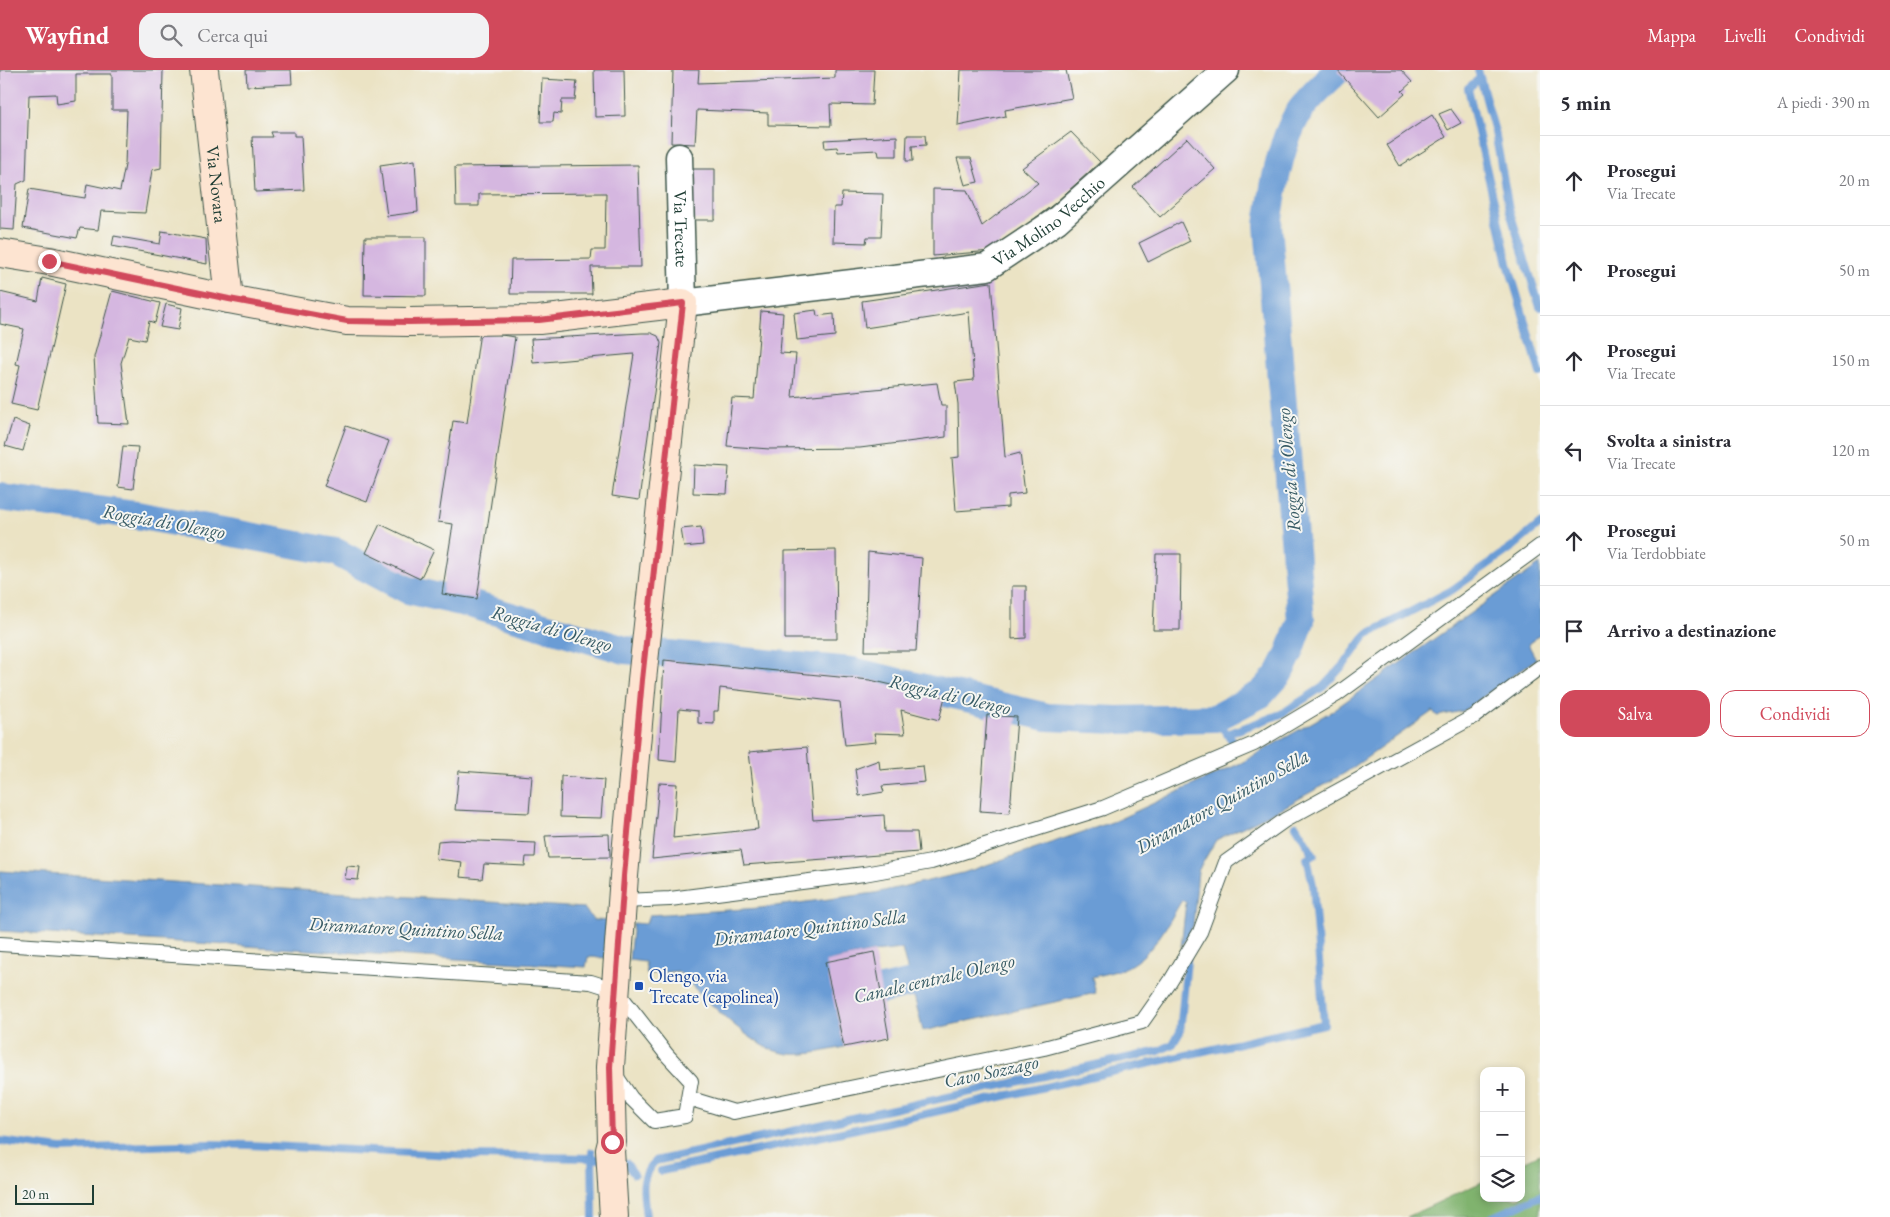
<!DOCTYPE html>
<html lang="it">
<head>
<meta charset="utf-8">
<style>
	:root { --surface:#fff; --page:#f2f2f3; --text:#2b2b33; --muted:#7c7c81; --line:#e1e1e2; --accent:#d1495b }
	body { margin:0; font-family:"EB Garamond",serif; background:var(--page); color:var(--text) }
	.controls { position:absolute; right:15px; bottom:15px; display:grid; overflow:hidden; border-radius:10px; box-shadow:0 2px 8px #0003 }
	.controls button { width:45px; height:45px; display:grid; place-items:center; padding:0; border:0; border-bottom:1px solid var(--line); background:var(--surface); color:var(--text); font:25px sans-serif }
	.scale { position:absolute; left:15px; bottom:12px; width:79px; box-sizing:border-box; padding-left:5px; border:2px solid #1f3d34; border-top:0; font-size:14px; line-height:18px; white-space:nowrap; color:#1f3d34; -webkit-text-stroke:4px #f6f6f2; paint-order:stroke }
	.stop { position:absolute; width:15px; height:15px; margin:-11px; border:4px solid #d1495b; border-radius:50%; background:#fff }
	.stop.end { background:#d1495b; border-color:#fff; box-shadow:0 1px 5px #0008 }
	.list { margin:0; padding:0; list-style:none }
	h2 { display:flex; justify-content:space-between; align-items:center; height:65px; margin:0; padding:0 20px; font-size:21px }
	h2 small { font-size:16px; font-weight:400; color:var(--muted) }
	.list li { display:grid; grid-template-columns:32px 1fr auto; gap:15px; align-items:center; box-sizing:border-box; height:90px; padding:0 20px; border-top:1px solid var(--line) }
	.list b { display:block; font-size:19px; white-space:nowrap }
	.list p { margin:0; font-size:16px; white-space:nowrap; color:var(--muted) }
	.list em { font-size:16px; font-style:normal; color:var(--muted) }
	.actions { display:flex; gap:10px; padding:15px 20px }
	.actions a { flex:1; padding:11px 0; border:1px solid var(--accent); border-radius:15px; text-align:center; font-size:18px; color:var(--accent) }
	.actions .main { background:var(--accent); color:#fff }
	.icon { flex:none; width:28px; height:28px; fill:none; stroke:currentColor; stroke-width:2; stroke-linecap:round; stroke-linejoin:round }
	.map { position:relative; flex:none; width:1540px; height:1147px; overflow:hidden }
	header { display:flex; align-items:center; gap:30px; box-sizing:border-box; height:70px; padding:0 25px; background:var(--accent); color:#fff }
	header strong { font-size:24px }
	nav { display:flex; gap:28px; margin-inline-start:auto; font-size:18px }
	.search { width:350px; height:45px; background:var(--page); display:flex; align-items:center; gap:12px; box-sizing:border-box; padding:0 18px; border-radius:15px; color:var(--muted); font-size:19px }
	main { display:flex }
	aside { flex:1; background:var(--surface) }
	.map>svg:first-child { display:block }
	.forest { fill:#80b36e; stroke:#507851 }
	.water { fill:#6a9cd5; stroke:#446c84 }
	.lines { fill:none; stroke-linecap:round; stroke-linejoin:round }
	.stream { stroke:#6a9cd5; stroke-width:8 }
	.canal { stroke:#6a9cd5; stroke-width:28 }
	.building { fill:#d5b7e0 }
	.lane-casing { stroke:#3e564a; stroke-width:16 }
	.street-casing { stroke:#3e564a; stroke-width:29 }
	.secondary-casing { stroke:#3e564a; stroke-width:30 }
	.lane { stroke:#fff; stroke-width:14 }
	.street { stroke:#fff; stroke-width:26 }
	.secondary { stroke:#fde4d1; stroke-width:28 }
	.route { stroke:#d1495b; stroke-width:6 }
	.transit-dot { fill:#1a4fb4; stroke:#f6f6f2; stroke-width:2 }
	.labels { text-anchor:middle; stroke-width:4; stroke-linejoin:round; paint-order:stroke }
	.street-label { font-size:18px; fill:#1f3d34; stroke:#f6f6f2 }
	.transit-label { font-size:18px; fill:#164399; stroke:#f6f6f2; text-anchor:start }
	.water-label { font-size:19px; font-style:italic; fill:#365a64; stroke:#f6f6f2 }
</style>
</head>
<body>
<header>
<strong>Wayfind</strong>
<div class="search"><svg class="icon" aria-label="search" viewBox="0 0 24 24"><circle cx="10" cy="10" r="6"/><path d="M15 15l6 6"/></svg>Cerca qui</div>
<nav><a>Mappa</a><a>Livelli</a><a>Condividi</a></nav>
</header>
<main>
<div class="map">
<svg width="1540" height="1147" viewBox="0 0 1540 1147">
	<rect width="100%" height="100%" fill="#f6f6f2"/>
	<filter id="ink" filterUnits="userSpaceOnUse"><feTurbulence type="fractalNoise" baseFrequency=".02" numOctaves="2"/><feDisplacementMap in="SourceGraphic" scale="10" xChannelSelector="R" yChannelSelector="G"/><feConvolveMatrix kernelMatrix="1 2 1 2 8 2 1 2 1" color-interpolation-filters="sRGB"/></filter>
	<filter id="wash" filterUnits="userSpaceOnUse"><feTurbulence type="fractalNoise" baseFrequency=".0096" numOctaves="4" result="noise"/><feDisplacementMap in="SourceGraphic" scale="20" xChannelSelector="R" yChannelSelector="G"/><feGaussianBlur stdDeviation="1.12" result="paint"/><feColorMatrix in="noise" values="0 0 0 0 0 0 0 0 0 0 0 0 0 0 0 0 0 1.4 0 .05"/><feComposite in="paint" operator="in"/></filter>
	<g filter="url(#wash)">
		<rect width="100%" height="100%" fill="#ebe3c4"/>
		<path class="forest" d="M1540,1084V1147H1407L1484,1111V1128H1521V1093Z"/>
		<path class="water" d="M1540,494V565L1528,574L1536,589L1463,641L1437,646L1433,641L1345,703L1286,736L1216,770L1198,801L1193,856L1181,877L1186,832L1182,830C1167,855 1154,883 1127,897C1117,902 1103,904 1092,907L1096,923L923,961L902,879L874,882L826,892L844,977C824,981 800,988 779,982C749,975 700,924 678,901L647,904L645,892L629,890L633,853L646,854L649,845L760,838L875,823L963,803L1115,751L1241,693L1332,641Z
			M0,801L584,838L593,850L611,851L608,888L588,887L586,897L0,861Z"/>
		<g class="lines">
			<path class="stream" d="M1478,0L1495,62L1509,139L1540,237
				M1479,9L1468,18L1508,193L1540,303
				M1215,648L1234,673
				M1227,664L1281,644L1323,617L1347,591L1366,565L1452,520L1514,476L1540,454
				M0,1071L61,1079L208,1074L249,1075L474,1086L592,1088L605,1090
				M592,1082L593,1147
				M616,1092L626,1093L634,1104
				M661,1101L921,1045L1324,954L1313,815L1307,788L1314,785L1296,756
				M646,1147C644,1124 638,1109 655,1091L1159,981L1173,974L1180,962L1187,890
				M1493,1147L1540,1126"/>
			<path class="canal" d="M0,427L142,446L336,482L408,520L470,534L625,580L852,601L1047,647L1117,650L1215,648L1261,624L1279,604L1290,582L1301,551L1268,155C1273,121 1278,85 1293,53C1302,33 1322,16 1338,0
				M844,929L946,905"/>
		</g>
		<g id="blocks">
			<path class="building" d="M0,0H163L161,98L152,100L145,143L101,141L98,160L80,158L77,168L23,158L29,119L85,128L87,114L120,121L125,95L127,40H112V4H76V31L57,34L56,24L29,25L26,110L17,114L14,160L0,159Z
				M246,0H291L292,14L247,16Z
				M594,0H624L625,46L595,47Z
				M673,0H699L698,13L835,8V0H874L872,35L830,34L831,56L768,55V43L697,40L695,74L671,73Z
				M961,0H1066L1072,28L1005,40L1006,46L958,56Z
				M1337,0H1401L1412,12L1402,21L1405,24L1379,47Z
				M542,9L577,11L575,30H562L561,44L554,43L553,52H540Z
				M1451,39L1461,53L1448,60L1439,44Z
				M1432,45L1446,67L1400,96L1387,75Z
				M271,62H294V66H301L304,120L255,122L252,67H273Z
				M1071,62L1100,92L1054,134L991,181L933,186V119L967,120L982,156L1038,113L1022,98Z
				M907,65H925L926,75L912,76L913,91H906Z
				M897,66V86H879L878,80L838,82L837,77L825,78L824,70Z
				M1187,68L1215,99L1160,147L1133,117Z
				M957,88H971L978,112L965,115Z
				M415,90L418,142L387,146L380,95Z
				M638,95L641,197H591L592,224H510L511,190L591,189L592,180H605L606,123L479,124V136H456L455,97Z
				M692,99H715V150H693Z
				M842,123L883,124L881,167H867L866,173L833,172L834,137H841Z
				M1181,152L1190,171L1148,192L1139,173Z
				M162,161L206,169L207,194L112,176L114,166L160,174Z
				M365,167H426V226L364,225Z
				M42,208L66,214L37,340L11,334L20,295L16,294L24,259L0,254V222L38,231Z
				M991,212L1005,387L1020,383L1025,423L1008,425V437L956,441L952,388L959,387L958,334L955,312L974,310L969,242L865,258L862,231Z
				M112,221L160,233L155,253L149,251L145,270L129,267L121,293L129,354L98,353L94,287Z
				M166,234L182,238L178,260L160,257Z
				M816,240L817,246L834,244L835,266L797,270L794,243Z
				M761,241L783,243L780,283L796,284L792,327L937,313L941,335H946V367L860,378L770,379L727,376L732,328L754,329Z
				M480,262L515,267L477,529L442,524L453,454L438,452L453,351L467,353Z
				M642,263H651L658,266L661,273L639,430L612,426L634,284L533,293L531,269Z
				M13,350L30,356L23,381L5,376Z
				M346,356L389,371L367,432L324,416Z
				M123,376L138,377L133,419L118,417Z
				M694,395L729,397L727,424L693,423Z
				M380,454L434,480L420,509L366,483Z
				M701,457L703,475L684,477L681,459Z
				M836,480L837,569H785V481Z
				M868,482L922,488L916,581H865Z
				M1156,484H1181L1180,560H1153Z
				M1012,516H1026V568L1012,569Z
				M664,590L870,610L945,627L939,650L901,640L905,664L874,663L876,672L845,675L840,632L720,618L718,641H714V654L698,653V641L679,639L676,692L659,690Z
				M987,645L1017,647L1010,743L980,741Z
				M807,677L813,750L884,745L885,762H917L919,782L744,795L741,780L652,789L659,713L677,714L673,768L758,759L749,682Z
				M879,690L880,700L923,696L925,712L882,716L884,722L859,726L855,699Z
				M459,701L532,706L529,743L455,740Z
				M561,706L604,710L601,748L560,747Z
				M609,764L610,787L548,788L545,766Z
				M450,770L536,773L535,787H526L525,796L484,794L482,809L460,807L462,792L436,789L438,771Z
				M347,796L360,797L358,810L345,809Z
				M874,882L889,968L844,977L825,892Z"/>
		</g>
	</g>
	<g filter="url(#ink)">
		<use href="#blocks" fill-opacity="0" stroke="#3e564a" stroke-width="1"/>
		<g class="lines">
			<defs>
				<path id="lane" d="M623,831L670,829L864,804L931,792L1103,738L1254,674L1336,625L1540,476
					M0,874L591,912L616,920L667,985L691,1011L685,1046L654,1051L631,1028L614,1003
					M688,1028L734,1042L1044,978L1142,952L1170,912L1200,862L1226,792L1285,750L1475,646L1540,597"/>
				<g id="street">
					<path id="s1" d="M679,87L683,233L987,197L1056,151L1226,0"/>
				</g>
				<g id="secondary">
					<path id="s2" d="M204,0L229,229"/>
					<path d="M0,183L49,191L229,229L347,251L409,252L539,250L683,233L642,610L624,806L610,997L612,1072L610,1080L614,1147"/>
				</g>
			</defs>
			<use href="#lane" class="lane-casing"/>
			<use href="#street" class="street-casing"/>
			<use href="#secondary" class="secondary-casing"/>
			<use href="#lane" class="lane"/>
			<use href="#street" class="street"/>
			<use href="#secondary" class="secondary"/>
		</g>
	</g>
	<g class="lines" filter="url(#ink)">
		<path class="route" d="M49,191L229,229L347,251L409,252L539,250L683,233L642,610L624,806L610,997L612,1072"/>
	</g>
	<rect class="transit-dot" x="634" y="911" width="10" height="10" rx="2.5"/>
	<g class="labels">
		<g class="street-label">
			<text dy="6" stroke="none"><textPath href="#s2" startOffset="115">Via Novara</textPath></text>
			<text dy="6" stroke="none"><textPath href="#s1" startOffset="529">Via Molino Vecchio</textPath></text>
			<text dy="6" stroke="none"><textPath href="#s1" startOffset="72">Via Trecate</textPath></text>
		</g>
		<g class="transit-label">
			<text x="649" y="912">Olengo, via<tspan x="649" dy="21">Trecate (capolinea)</tspan></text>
		</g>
		<g class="water-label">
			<text transform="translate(1288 400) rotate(-95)" y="7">Roggia di Olengo</text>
			<text transform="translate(164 451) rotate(10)" y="7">Roggia di Olengo</text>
			<text transform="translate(552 558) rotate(16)" y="7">Roggia di Olengo</text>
			<text transform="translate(950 624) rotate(13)" y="7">Roggia di Olengo</text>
			<text transform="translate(1222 731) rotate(-29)" y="7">Diramatore Quintino Sella</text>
			<text transform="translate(810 857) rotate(-7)" y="7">Diramatore Quintino Sella</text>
			<text transform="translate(406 858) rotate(3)" y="7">Diramatore Quintino Sella</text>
			<text transform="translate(934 908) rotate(-13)" y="7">Canale centrale Olengo</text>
			<text transform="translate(991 1001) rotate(-12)" y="7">Cavo Sozzago</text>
		</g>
	</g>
</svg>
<div class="controls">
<button>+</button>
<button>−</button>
<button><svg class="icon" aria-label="layers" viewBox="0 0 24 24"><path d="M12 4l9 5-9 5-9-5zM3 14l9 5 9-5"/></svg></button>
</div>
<div class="scale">20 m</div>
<div class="stop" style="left:612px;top:1072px"></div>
<div class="stop end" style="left:49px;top:191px"></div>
</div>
<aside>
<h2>5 min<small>A piedi · 390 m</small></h2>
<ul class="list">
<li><svg class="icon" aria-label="ahead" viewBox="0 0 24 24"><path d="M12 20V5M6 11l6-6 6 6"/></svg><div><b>Prosegui</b><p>Via Trecate</p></div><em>20 m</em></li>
<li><svg class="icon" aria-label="ahead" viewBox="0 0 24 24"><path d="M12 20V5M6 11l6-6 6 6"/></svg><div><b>Prosegui</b></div><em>50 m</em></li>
<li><svg class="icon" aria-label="ahead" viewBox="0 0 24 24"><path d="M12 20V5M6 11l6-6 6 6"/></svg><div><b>Prosegui</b><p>Via Trecate</p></div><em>150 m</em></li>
<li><svg class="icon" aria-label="left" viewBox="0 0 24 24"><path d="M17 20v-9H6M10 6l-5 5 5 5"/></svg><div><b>Svolta a sinistra</b><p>Via Trecate</p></div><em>120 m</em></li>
<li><svg class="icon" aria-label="ahead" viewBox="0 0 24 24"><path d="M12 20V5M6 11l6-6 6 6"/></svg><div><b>Prosegui</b><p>Via Terdobbiate</p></div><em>50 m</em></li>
<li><svg class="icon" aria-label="arrive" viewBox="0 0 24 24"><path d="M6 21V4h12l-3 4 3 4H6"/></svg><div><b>Arrivo a destinazione</b></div></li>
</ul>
<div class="actions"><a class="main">Salva</a><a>Condividi</a></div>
</aside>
</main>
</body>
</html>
